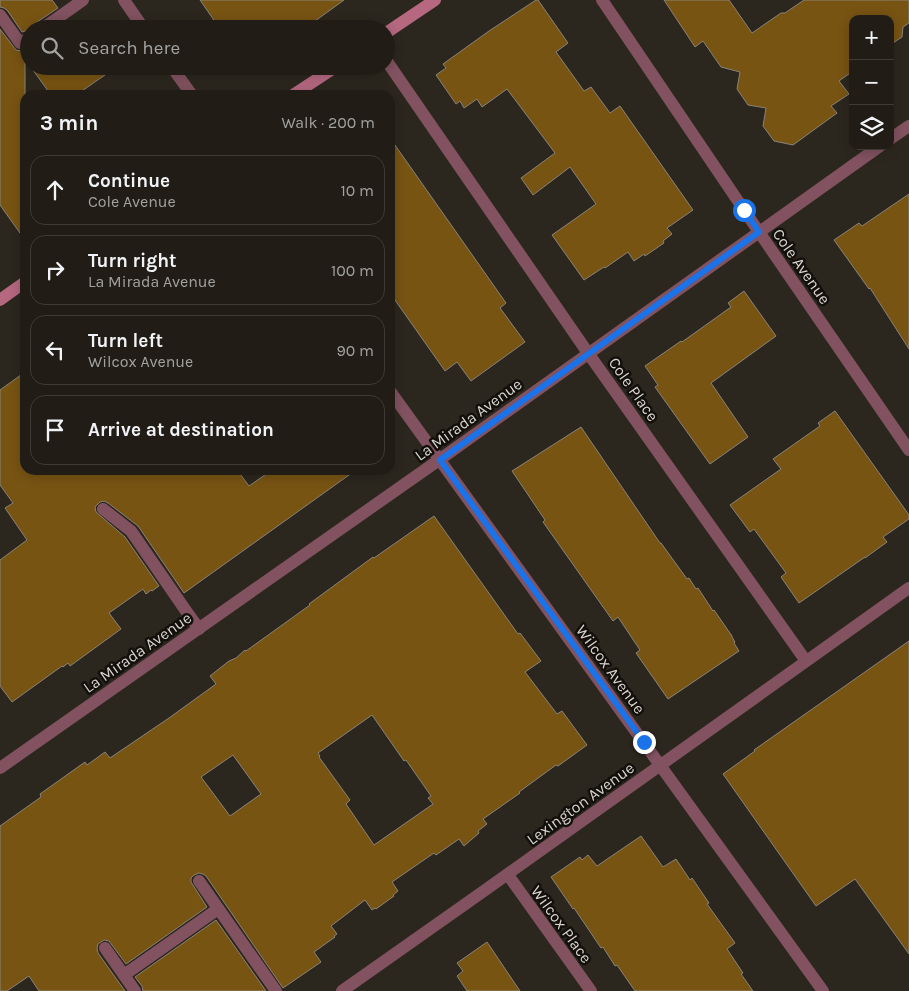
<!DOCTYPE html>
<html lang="en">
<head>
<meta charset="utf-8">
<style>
	:root { --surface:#211d16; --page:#2d2a23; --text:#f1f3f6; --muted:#a2a2a1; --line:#3e3b35 }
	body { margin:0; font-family:Karla,sans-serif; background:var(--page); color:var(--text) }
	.controls { position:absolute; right:15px; top:15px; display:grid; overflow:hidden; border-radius:10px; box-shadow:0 2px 12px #0003 }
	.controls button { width:45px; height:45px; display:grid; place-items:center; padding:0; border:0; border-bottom:1px solid var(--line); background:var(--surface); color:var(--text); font:25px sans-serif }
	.stop { position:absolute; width:15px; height:15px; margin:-11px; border:4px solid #1a73e8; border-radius:50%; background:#fff }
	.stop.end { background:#1a73e8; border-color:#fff; box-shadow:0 1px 5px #0008 }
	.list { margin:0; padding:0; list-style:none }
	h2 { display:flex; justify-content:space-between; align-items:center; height:65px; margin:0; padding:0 20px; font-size:21px }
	h2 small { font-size:16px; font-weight:400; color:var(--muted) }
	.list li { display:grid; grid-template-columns:32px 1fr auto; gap:15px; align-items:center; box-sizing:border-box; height:70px; margin:0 10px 10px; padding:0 10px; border:1px solid var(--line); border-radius:15px }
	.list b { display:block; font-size:19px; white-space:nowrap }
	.list p { margin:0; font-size:16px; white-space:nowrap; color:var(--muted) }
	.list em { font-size:16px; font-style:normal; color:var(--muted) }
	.icon { flex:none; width:28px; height:28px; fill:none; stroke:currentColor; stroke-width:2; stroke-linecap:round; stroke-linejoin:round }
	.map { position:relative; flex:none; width:909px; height:991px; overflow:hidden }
	.search { position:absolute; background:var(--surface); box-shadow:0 2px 12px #0003; left:20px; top:20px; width:375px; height:55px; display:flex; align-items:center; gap:12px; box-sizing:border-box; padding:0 18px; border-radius:28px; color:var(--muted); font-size:19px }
	.panel { position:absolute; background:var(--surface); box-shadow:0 2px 12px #0003; left:20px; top:90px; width:375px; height:385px; border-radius:15px }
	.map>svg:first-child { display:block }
	.building { fill:#785413; stroke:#8a8379; fill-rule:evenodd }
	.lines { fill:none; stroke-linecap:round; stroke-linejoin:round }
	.lane { stroke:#825260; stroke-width:12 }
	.street { stroke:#825260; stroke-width:12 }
	.secondary { stroke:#b56880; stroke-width:12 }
	.route { stroke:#1a73e8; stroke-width:6 }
	.labels { text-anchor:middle; stroke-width:5; stroke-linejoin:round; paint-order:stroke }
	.street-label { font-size:16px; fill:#d8d4cf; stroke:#13100c }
</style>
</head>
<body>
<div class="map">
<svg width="909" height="991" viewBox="0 0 909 991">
	<rect width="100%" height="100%" fill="#2c271e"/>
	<path class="building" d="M0,0H52L58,8L37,22L34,29H29V30L22,32L7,10L4,8L0,7Z
		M200,0H344L304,29H220Z
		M536,0H538L568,43L556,52L584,91L591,87L610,113L620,106L693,210L667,228L672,234L663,241L664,243L645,256L644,254L634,261L628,252L605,268L604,267L584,280L552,235L572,221L596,204L570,167L533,195L521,178L555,153L507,89L482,107L477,99L464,108L460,101L456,104L436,75L446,68L443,64L489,31Z
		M664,0H729L752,33L781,13H785L804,0H909V23L903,27L902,37L890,45V19H853V71L839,81L849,94L831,106L837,113L793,145L774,141L763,126L766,108L748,105L737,89L740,72L721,67L703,41L695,47Z
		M0,29L16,50L21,51L29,47V64L25,59V240L0,205Z
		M30,66H99L105,75L76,95H51Z
		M390,138L506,303L500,308L525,342L471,381L457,362L445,371L390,293Z
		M909,194V349L870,288L869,289L834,240L859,223L862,226Z
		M744,291L776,336L711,383L748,437L710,464L655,387L658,385L645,366L681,341L682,342L731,307L728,303Z
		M25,372V470H237L249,486L272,470H356L184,593L138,526L108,503L104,501L100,502L95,507L96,512L125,537L159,586L152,591L151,590L146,594L143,589L109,613L121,629L70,666L68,663L63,667L62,666L12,702L0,686V560L27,540L5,508L13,503L0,485V390Z
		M835,411L909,515V519L883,537L887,542L865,558V557L799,603L781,577L786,573L754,529L750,532L730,505L781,469L773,459L820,426L818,423Z
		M581,427L660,543H661L687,579L689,578L696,589L698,588L713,611L714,610L732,636V637L735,642L734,643L739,651L668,699L636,653L640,650L618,617L613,621L543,522L545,520L512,471Z
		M434,516L518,634L520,633L541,661L525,672L557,714L562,711L587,745L558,766L556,765L519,792L520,793L483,819L487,824L478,831L479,833L464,846L459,839L436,855L434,853L392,882L398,891L393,895L394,896L376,909L375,908L372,910L365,900L331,926L337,934L334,936L335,937L314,952L321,962L283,988L206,876L203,874L199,873L194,875L191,878V882L207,907L126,964L109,941L104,940L98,944L97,948L98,953L125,991H39L29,976L7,991H0V826L41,797L40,794L85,762L87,765L105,752L110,758L169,718L216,684L210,676L229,661L236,658L245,650L246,651L310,605L309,604L373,557L374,558ZM372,715L404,761L406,760L431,796L428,798L433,804L374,845L346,804L350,800L319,757L320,756L318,753ZM233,755L261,794L230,816L201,777Z
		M909,641V954L855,879L816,906L723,774L755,751L754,750Z
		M641,836L663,867L676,859L690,880L692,878L709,903L707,904L735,943L727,949L743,973L741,974L753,991H635L617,965L615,966L603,947L601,948L574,908L573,909L551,877L580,857L582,860L588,855L597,866Z
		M216,920L266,991H143L142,986L135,977Z
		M487,942L520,991H467L457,976L463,971L457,963Z"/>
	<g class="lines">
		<path class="lane" d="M0,15L20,43L29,38
			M42,29L83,0
			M103,509L131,531L184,608L199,629"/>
		<path class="street" d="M124,0L144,29
			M602,0L759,232L909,450
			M386,60L588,353L806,661
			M171,66L192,95
			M890,139L909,126
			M390,391L823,991
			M0,768L439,460L880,146
			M508,875L591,991
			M199,881L276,991
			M105,948L135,991
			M124,975L218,909
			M342,991C532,858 720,722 909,588"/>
		<path class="secondary" d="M386,33L435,0
			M293,95L337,66
			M0,300L25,282"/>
	</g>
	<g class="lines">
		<path class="route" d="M644,742L440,460L759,232L744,210"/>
	</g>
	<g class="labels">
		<g class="street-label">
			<text transform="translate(802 266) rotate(55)" y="6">Cole Avenue</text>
			<text transform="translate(634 389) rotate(55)" y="6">Cole Place</text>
			<text transform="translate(468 419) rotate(-36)" y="6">La Mirada Avenue</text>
			<text transform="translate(137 652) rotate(-35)" y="6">La Mirada Avenue</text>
			<text transform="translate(611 669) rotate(54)" y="6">Wilcox Avenue</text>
			<text transform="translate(580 803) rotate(-36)" y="6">Lexington Avenue</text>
			<text transform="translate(562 924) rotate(54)" y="6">Wilcox Place</text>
		</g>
	</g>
</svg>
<div class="controls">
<button>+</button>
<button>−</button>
<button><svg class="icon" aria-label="layers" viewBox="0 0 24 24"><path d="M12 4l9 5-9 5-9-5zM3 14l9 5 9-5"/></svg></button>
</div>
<div class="stop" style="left:744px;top:210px"></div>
<div class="stop end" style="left:644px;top:742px"></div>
<div class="search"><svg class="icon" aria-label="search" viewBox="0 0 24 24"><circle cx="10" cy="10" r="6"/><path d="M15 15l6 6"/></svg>Search here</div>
<section class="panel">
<h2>3 min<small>Walk · 200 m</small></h2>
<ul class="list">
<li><svg class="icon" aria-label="ahead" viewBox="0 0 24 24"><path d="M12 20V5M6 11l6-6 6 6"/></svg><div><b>Continue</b><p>Cole Avenue</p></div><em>10 m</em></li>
<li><svg class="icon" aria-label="right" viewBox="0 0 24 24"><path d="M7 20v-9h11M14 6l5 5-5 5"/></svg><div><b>Turn right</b><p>La Mirada Avenue</p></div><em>100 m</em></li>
<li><svg class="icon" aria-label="left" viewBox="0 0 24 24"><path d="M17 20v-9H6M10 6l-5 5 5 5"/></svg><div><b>Turn left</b><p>Wilcox Avenue</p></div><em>90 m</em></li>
<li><svg class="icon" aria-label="arrive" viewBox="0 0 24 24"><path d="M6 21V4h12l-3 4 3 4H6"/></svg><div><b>Arrive at destination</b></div></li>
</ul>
</section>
</div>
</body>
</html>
